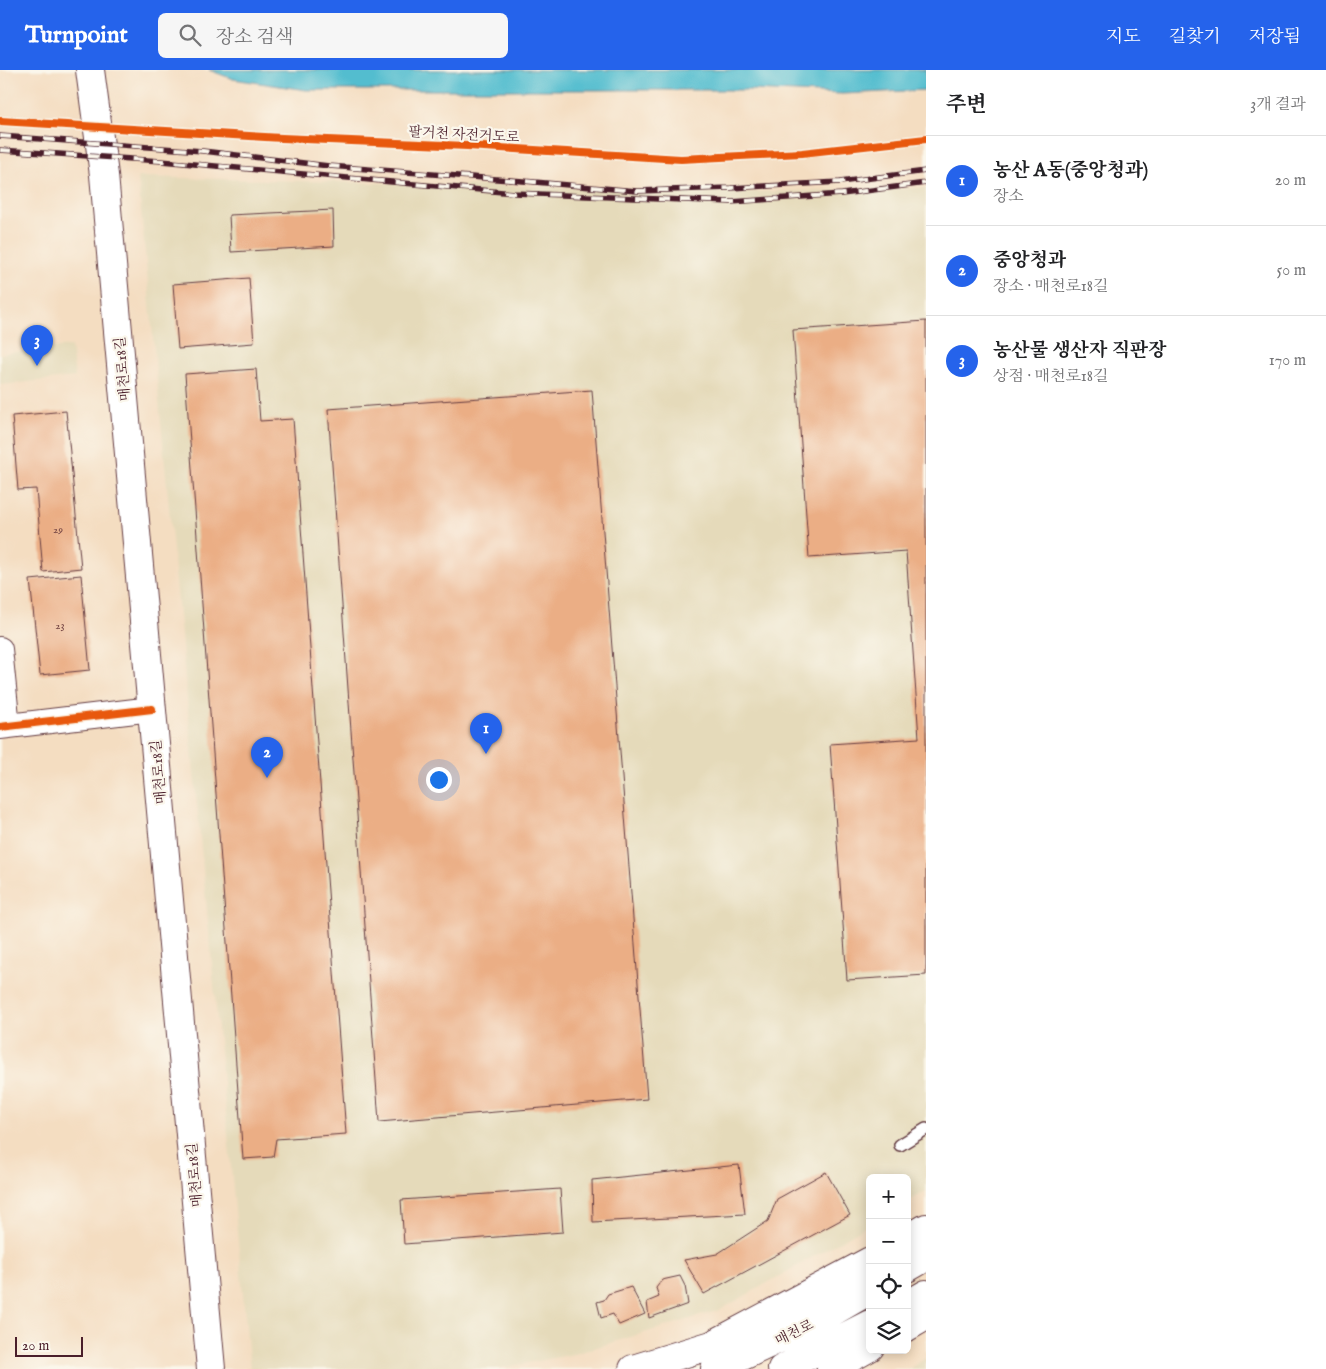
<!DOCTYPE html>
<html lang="ko">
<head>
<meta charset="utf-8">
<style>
	:root { --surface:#fff; --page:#f6f6f6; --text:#202124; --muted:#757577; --line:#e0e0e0; --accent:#2563eb }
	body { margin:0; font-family:"IM FELL English","Noto Serif KR",serif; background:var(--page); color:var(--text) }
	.controls { position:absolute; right:15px; bottom:15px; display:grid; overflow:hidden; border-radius:8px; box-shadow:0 2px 12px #0003 }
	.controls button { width:45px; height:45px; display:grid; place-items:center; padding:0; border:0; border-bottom:1px solid var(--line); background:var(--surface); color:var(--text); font:25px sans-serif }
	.scale { position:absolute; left:15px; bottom:12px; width:68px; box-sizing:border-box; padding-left:5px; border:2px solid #4a1f2b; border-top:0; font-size:14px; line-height:18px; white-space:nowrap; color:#4a1f2b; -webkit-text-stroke:4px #fbf7ec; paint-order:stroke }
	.you { position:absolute; left:438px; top:709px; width:18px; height:18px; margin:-12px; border:4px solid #fff; border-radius:50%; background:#1a73e8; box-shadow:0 0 0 8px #1a73e833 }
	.badge { display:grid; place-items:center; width:32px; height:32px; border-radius:50%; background:var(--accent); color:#fff; font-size:16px; font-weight:700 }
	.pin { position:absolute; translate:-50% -41px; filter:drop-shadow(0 1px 2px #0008) }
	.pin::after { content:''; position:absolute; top:26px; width:18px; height:15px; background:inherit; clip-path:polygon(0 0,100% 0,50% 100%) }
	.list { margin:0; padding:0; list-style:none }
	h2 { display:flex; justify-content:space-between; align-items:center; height:65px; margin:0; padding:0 20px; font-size:21px }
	h2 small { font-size:16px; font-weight:400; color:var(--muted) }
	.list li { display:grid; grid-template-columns:32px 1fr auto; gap:15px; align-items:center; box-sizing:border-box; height:90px; padding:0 20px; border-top:1px solid var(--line) }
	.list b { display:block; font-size:19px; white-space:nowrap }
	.list p { margin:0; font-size:16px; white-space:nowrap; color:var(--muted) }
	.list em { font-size:16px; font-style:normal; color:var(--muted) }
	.icon { flex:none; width:28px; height:28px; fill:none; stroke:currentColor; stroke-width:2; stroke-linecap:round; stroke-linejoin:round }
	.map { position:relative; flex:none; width:926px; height:1299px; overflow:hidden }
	header { display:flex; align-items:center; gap:30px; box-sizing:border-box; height:70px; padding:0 25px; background:var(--accent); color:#fff }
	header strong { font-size:24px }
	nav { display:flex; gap:28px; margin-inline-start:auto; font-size:18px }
	.search { width:350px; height:45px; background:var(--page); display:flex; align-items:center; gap:12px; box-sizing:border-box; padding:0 18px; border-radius:8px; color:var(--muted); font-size:19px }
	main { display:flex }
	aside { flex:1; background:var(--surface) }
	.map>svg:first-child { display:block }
	.built { fill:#e5daba }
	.water { fill:#53bdcf; stroke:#4e6e7d }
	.building { fill:#ebae85 }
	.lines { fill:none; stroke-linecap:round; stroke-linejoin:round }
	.service-casing { stroke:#643c42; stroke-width:14 }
	.minor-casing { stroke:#643c42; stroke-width:26 }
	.secondary-casing { stroke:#643c42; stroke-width:30 }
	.service { stroke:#fff; stroke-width:11 }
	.minor { stroke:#fff; stroke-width:24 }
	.secondary { stroke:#fff; stroke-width:28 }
	.rail-casing { stroke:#4a1f2b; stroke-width:5.5 }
	.rail { stroke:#fbf7ec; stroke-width:4; stroke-dasharray:11; stroke-linecap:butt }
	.cycleway-casing { stroke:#fbf7ec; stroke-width:11 }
	.cycleway { stroke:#e8590c; stroke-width:8 }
	.labels { text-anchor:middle; stroke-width:4.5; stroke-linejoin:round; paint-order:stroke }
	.number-label { font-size:11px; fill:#724342 }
	.street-label { font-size:14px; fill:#4a1f2b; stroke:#fbf7ec }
</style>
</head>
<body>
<header>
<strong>Turnpoint</strong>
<div class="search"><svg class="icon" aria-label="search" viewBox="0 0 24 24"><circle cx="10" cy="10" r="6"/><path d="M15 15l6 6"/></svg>장소 검색</div>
<nav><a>지도</a><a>길찾기</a><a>저장됨</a></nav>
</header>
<main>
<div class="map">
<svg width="926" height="1299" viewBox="0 0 926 1299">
	<rect width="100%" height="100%" fill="#fbf7ec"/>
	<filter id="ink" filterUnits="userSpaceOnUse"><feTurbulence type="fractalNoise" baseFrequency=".02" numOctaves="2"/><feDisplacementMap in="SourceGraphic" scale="10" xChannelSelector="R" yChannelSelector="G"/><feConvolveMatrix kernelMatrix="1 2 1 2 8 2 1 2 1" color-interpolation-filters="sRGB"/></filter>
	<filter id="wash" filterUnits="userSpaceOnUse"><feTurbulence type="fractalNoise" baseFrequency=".0096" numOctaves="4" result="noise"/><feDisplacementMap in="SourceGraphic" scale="20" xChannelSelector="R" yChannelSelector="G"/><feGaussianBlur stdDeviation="1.12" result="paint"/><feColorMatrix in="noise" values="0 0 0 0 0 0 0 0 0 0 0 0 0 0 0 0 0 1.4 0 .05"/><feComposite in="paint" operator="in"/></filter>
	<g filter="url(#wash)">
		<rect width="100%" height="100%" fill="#f4ddc1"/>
		<path class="built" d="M138,107L751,122L926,118V1121L907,1132V1108H870V1154L720,1240L574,1284L496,1299H250Z
			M71,276L75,307L0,315V284Z
			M926,1288V1299H907L912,1297Z"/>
		<path class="water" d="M209,0H926V20L842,24L751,20H306L233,9Z"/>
		<g id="blocks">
			<path class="building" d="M333,140L334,176L231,182L229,145Z
				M249,208L254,273L178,279L173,214Z
				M926,251V905L847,910L830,674L919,668L906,481L809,488L793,260Z
				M256,299L260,351L293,349L346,1064L276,1069L273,1087L243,1089L185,304Z
				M592,320L647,1029L379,1052L328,339Z
				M66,341L81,498L43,502L36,419L18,420L12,346Z
				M81,505L90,600L40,605L30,510Z
				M739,1095L745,1144L593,1152L592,1110Z
				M826,1102L850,1145L704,1224L684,1190L717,1184L768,1151L777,1129Z
				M560,1119L563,1162L404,1174L401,1130Z
				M680,1206L685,1216L688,1234L649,1248L647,1232L659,1227L656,1218L662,1210Z
				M631,1217L645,1244L619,1255L613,1244L601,1248L597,1232L604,1230L608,1224Z"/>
		</g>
	</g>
	<g filter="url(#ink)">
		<use href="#blocks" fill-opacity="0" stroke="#643c42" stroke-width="1"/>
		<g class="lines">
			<defs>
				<path id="service" d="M900,1075L926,1059"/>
				<path id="minor" d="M0,579L8,656
					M0,657L152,639"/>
				<path id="secondary" d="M90,0L104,105L211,1299
					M907,1169L926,1158
					M907,1198L926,1187
					M907,1235L926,1224
					M907,1257L926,1246
					M633,1299L712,1275L870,1191
					M715,1299L811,1254L870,1220
					M782,1299L870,1254
					M831,1299L870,1277"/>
			</defs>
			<use href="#service" class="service-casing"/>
			<use href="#minor" class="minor-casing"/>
			<use href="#secondary" class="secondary-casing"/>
			<use href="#service" class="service"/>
			<use href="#minor" class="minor"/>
			<use href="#secondary" class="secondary"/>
			<defs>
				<path id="rail" d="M0,66L203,81L329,96L523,111L637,121L731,118L840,112L926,101
					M0,80L161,91L514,123L731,132L842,124L926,113"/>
			</defs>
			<use href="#rail" class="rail-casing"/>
			<use href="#rail" class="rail"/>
			<defs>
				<path id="cycleway" d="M0,51L282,68L467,76L681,89L802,83L926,69
					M0,657L152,639"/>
			</defs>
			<use href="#cycleway" class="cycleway-casing"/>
			<use href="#cycleway" class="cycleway"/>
		</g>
	</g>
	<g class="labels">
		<g class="number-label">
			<text x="58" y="463">29</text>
			<text x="60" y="559">23</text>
		</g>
		<g class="street-label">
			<text transform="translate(464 64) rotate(3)" y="5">팔거천 자전거도로</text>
			<text transform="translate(122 299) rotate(-95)" y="5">매천로18길</text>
			<text transform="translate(158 702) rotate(-95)" y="5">매천로18길</text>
			<text transform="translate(194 1105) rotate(-95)" y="5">매천로18길</text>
			<text transform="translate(794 1262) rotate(-26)" y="5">매천로</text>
		</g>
	</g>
</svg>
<div class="controls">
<button>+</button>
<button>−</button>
<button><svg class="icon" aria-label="locate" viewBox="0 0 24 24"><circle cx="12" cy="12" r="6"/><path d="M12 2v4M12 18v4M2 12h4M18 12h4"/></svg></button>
<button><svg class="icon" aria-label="layers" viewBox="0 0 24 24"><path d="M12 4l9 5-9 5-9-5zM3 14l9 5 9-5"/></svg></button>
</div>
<div class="scale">20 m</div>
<div class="you"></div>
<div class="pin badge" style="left:486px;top:684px">1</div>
<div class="pin badge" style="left:267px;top:708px">2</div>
<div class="pin badge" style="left:37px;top:296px">3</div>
</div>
<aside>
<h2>주변<small>3개 결과</small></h2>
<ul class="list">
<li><span class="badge">1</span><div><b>농산 A동(중앙청과)</b><p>장소</p></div><em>20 m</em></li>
<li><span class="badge">2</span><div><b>중앙청과</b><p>장소 · 매천로18길</p></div><em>50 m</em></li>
<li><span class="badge">3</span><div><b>농산물 생산자 직판장</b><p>상점 · 매천로18길</p></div><em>170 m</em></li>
</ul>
</aside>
</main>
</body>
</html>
